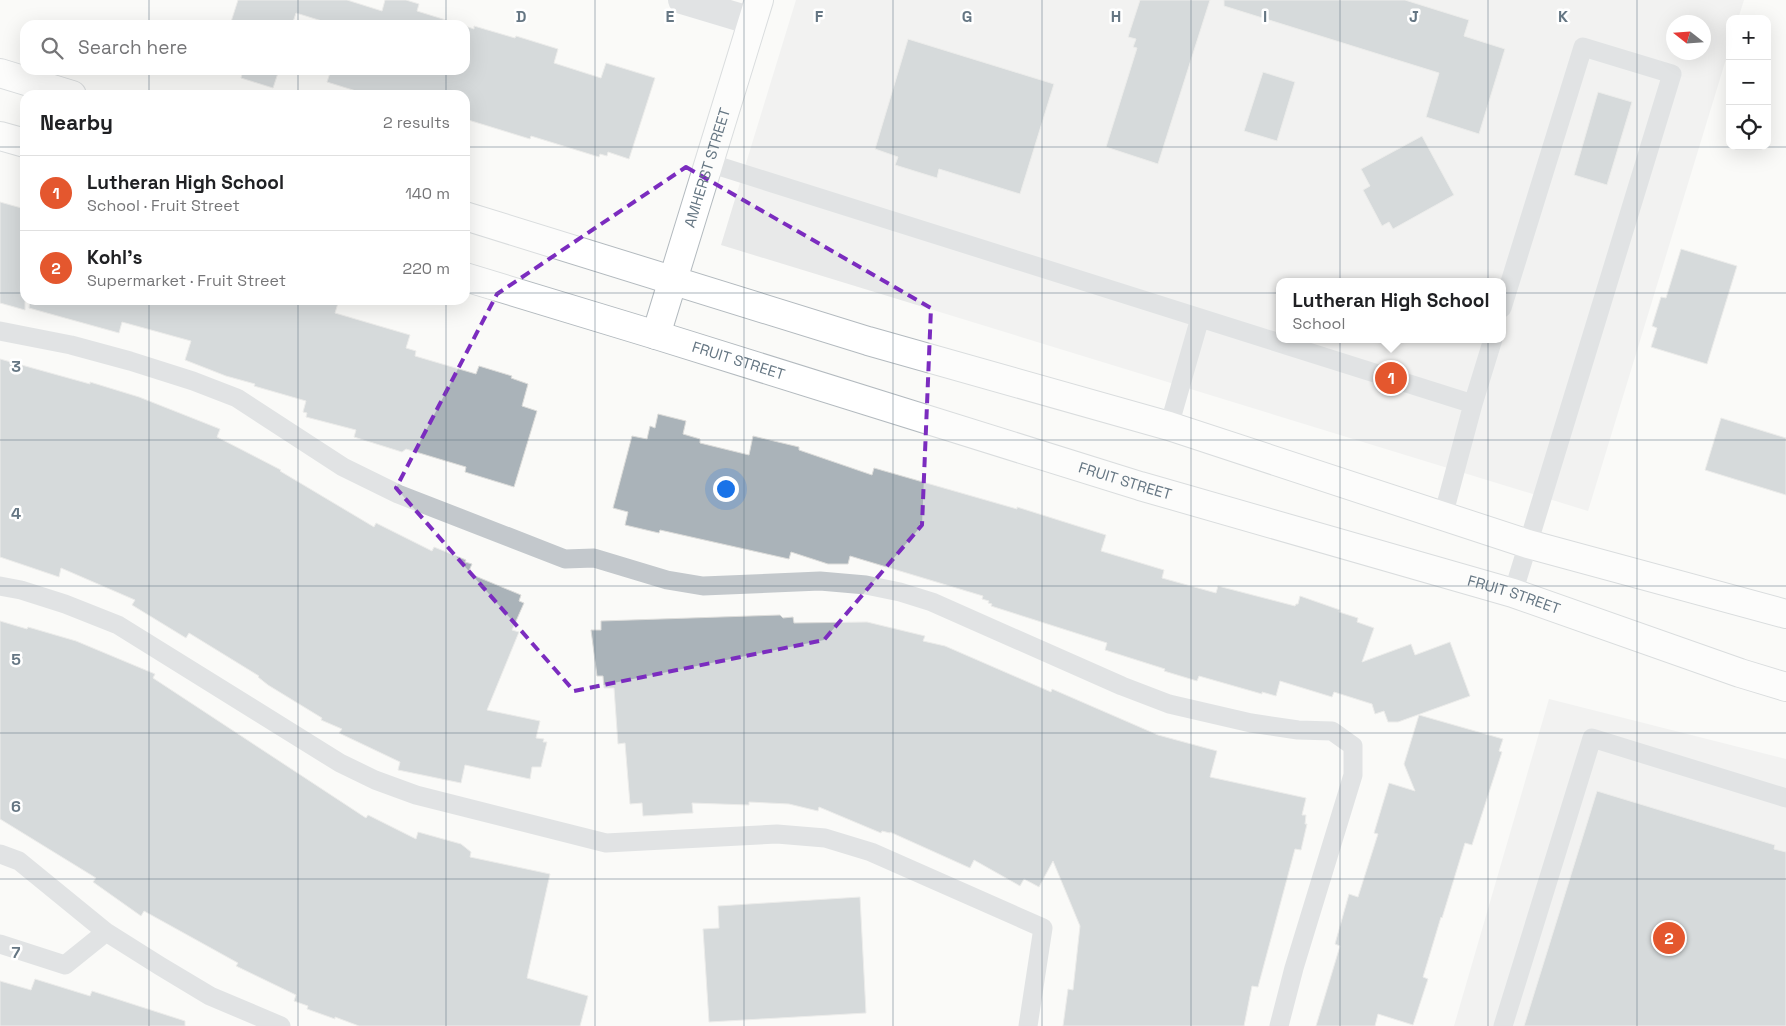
<!DOCTYPE html>
<html lang="en">
<head>
<meta charset="utf-8">
<style>
	:root { --surface:#fff; --page:#f2f2f2; --text:#202124; --muted:#757577; --line:#e0e0e0; --accent:#e4572e }
	body { margin:0; font-family:"Space Grotesk",sans-serif; background:var(--page); color:var(--text) }
	.controls { position:absolute; right:15px; top:15px; display:grid; overflow:hidden; border-radius:10px; box-shadow:0 5px 20px #0002 }
	.controls button { width:45px; height:45px; display:grid; place-items:center; padding:0; border:0; border-bottom:1px solid var(--line); background:var(--surface); color:var(--text); font:25px sans-serif }
	.compass { position:absolute; left:1666px; top:15px; width:45px; height:45px; border-radius:50%; background:var(--surface); box-shadow:0 5px 20px #0002; rotate:287deg }
	.you { position:absolute; left:725px; top:488px; width:18px; height:18px; margin:-12px; border:4px solid #fff; border-radius:50%; background:#1a73e8; box-shadow:0 0 0 8px #1a73e833 }
	.badge { display:grid; place-items:center; width:32px; height:32px; border-radius:50%; background:var(--accent); color:#fff; font-size:16px; font-weight:700 }
	.pin { position:absolute; translate:-50% -50%; border:2px solid #fff; box-shadow:0 1px 5px #0006 }
	.popup { position:absolute; left:1276px; top:278px; width:230px; height:65px; box-sizing:border-box; display:grid; place-content:center; border-radius:10px; background:var(--surface); filter:drop-shadow(0 1px 4px #0005); font-size:16px; white-space:nowrap; color:var(--muted) }
	.popup b { font-size:19px; color:var(--text) }
	.popup::after { content:''; position:absolute; left:50%; top:100%; margin-left:-10px; border:10px solid transparent; border-top-color:var(--surface) }
	.list { margin:0; padding:0; list-style:none }
	h2 { display:flex; justify-content:space-between; align-items:center; height:65px; margin:0; padding:0 20px; font-size:21px }
	h2 small { font-size:16px; font-weight:400; color:var(--muted) }
	.list li { display:grid; grid-template-columns:32px 1fr auto; gap:15px; align-items:center; box-sizing:border-box; height:75px; padding:0 20px; border-top:1px solid var(--line) }
	.list b { display:block; font-size:19px; white-space:nowrap }
	.list p { margin:0; font-size:16px; white-space:nowrap; color:var(--muted) }
	.list em { font-size:16px; font-style:normal; color:var(--muted) }
	.icon { flex:none; width:28px; height:28px; fill:none; stroke:currentColor; stroke-width:2; stroke-linecap:round; stroke-linejoin:round }
	.map { position:relative; flex:none; width:1786px; height:1026px; overflow:hidden }
	.search { position:absolute; background:var(--surface); box-shadow:0 5px 20px #0002; left:20px; top:20px; width:450px; height:55px; display:flex; align-items:center; gap:12px; box-sizing:border-box; padding:0 18px; border-radius:15px; color:var(--muted); font-size:19px }
	.panel { position:absolute; background:var(--surface); box-shadow:0 5px 20px #0002; left:20px; top:90px; width:450px; height:215px; border-radius:15px }
	.map>svg:first-child { display:block }
	.built { fill:#e8e9e9; fill-rule:evenodd }
	.building { fill:#aab3b9; stroke:#dcdcda }
	.lines { fill:none; stroke-linecap:round; stroke-linejoin:round }
	.secondary-casing { stroke:#b3babf; stroke-width:30 }
	.lane { stroke:#c3c8cc; stroke-width:19 }
	.street { stroke:#c3c8cc; stroke-width:28 }
	.secondary { stroke:#fff; stroke-width:28 }
	.marked { fill:none; stroke:#7b2cbf; stroke-width:4; stroke-dasharray:10 6; stroke-linejoin:round }
	.grid { fill:none; stroke:#657683; stroke-width:1; stroke-opacity:0.55 }
	.labels { text-anchor:middle; stroke-width:5; stroke-linejoin:round; paint-order:stroke }
	.street-label { font-size:15px; fill:#657683; stroke:#fff }
	.grid-label { font-size:16px; text-anchor:middle; font-weight:bold; fill:#657683; stroke:#fff; stroke-width:5; stroke-linejoin:round; paint-order:stroke }
</style>
</head>
<body>
<div class="map">
<svg width="1786" height="1026" viewBox="0 0 1786 1026">
	<rect width="100%" height="100%" fill="#fafaf8"/>
	<path class="built" d="M796,0H1744L1738,19H1730V46L1588,511L721,245ZM1674,22H1704V52H1674ZM1280,282H1502V339H1280Z
		M1549,699L1786,759V1026H1454Z"/>
	<path class="building" d="M238,0H347L382,11L385,0H406L419,4L417,11L462,25H335L296,13L292,25H230Z
		M1140,0H1210L1158,164L1106,147L1137,48L1133,47L1136,39L1128,37Z
		M1224,0H1405L1469,20L1464,36L1505,49L1479,134L1426,117L1439,73L1224,6Z
		M465,26L474,29V26L515,38L516,36L558,49L554,63L601,78L606,63L655,78L629,159L608,152L607,156L600,154L599,157L531,136L530,139L465,119V95H369L327,82L331,70H465Z
		M908,39L1054,84L1020,194L939,169L937,178L895,165L898,157L875,149Z
		M243,70H279L273,88L241,78Z
		M1263,72L1295,82L1277,141L1244,131Z
		M1598,92L1632,102L1607,185L1574,175Z
		M1422,136L1454,195L1393,229L1389,222L1382,226L1363,190L1370,186L1361,169Z
		M0,202L25,209V310L0,303Z
		M1681,249L1737,266L1707,364L1651,347L1657,328L1652,326L1661,297L1666,298Z
		M30,300H339L335,313L410,335L406,348L416,351L415,356L476,374L479,366L512,376L511,378L528,384L522,406L537,411L514,487L465,472L466,467L406,449L402,452L354,437L356,430L306,417L307,413L303,412L306,401L254,386L255,384L226,376L185,360L191,341L122,322L119,333L29,308Z
		M0,359L90,384V382L139,397L220,429L217,437L281,470L280,471L374,527L376,523L432,551L434,547L466,560L465,562L472,564L468,573L521,595L519,601L524,603L512,630L519,632L487,710L540,721L536,738L544,739L543,742H547L541,767H532L530,779L465,765L461,783L398,770L400,762L339,733L342,729L321,720L322,718L268,685L258,677L259,676L189,633L186,638L132,605L135,600L61,568L59,577L0,557Z
		M658,414L686,421L683,434L700,439V443L749,455L753,436L799,447V450L872,475L874,468L1017,509V507L1106,535L1101,551L1164,570L1162,578L1216,593L1218,586L1295,606L1296,604H1298L1300,596L1340,610L1339,612L1358,618L1357,622L1374,628L1362,662L1411,644L1415,655L1450,642L1470,696L1398,722H1388L1384,711L1375,714L1372,704L1334,692L1332,697L1280,681L1276,696L1262,692V694L1199,676L1197,681L1164,671L1165,669L1105,650L1107,643L991,606L992,604L988,603L989,601L982,599L983,596L850,556L848,564H828L791,552L789,559L660,530L659,533L625,525L628,512L613,508L632,436L647,439L650,426L655,428Z
		M1721,418L1786,438V495L1705,470Z
		M780,615L783,618L793,617L794,623L867,622L925,636L923,641L945,646L1051,692L1052,689L1158,735L1217,751L1210,777L1306,798L1302,815H1306L1305,824H1307L1301,850L1295,849L1258,987L1252,986L1244,1026H1063L1068,989L1073,990L1080,926L1053,861L1039,887L1024,879L1020,886L974,860L970,868L890,832V833L882,831L881,833L819,807L818,811L789,804L749,802V805L692,803L693,813L643,816L642,803L630,804L625,743L618,744L614,688H604L603,676H597L591,630H601V621Z
		M0,621L27,629L28,627L76,641L155,674L153,678L366,818L368,815L416,839L418,832L461,844L471,852L470,857L550,874L527,978L588,996L580,1026H359L335,1017V1019L307,1009L308,1006L294,1001L296,995L236,966L238,963L144,911L141,916L93,882L96,878L0,819Z
		M1419,715L1503,739L1499,751L1502,752L1472,845L1465,843L1442,918L1441,917L1423,977L1428,979L1413,1025L1378,1014L1375,1026H1316L1340,946L1335,944L1349,894L1358,897L1378,834L1374,833L1389,783L1415,791L1404,764Z
		M1597,791L1775,845L1774,849L1786,852V1026H1524Z
		M860,897L866,1013L709,1022L703,929L719,928L718,906Z
		M35,979L90,996L92,991L185,1021V1026H0V981L31,990Z"/>
	<g class="lines">
		<defs>
			<g id="secondary">
				<path d="M0,73L72,95"/>
				<path d="M0,136L25,143"/>
				<path d="M465,216L868,341L1169,426L1528,544L1786,614"/>
				<path id="s1" d="M465,277L656,335L1140,486L1513,593L1740,673L1786,687"/>
				<path id="s2" d="M656,335L759,0"/>
			</g>
		</defs>
		<use href="#secondary" class="secondary-casing"/>
		<path class="lane" d="M709,163L1473,404
			M1502,308L1583,47L1672,74L1513,593
			M0,331L71,345L130,361L193,381L237,398L343,467L398,494L565,559L594,558L667,580L703,586L820,581L866,585L900,592L932,602L1122,686L1169,704L1251,723L1298,730L1332,731L1353,746V775L1294,968L1279,1026
			M1169,426L1200,318
			M1443,516L1473,404L1493,339
			M0,586L21,590L65,604L118,625L340,763L375,780L416,795L606,843L777,834L825,838L871,852L1043,928L1028,1026
			M0,854L19,861L106,932L160,966L210,996L281,1026
			M0,944L65,965L106,932
			M1503,1026L1592,738L1786,798"/>
		<path class="street" d="M682,0L752,21"/>
		<use href="#secondary" class="secondary"/>
	</g>
	<path d="M0 0H1786V1026H0ZM686,167L931,308L922,525L824,640L574,691L396,488L497,294Z" fill="#fafaf8" fill-opacity=".55" fill-rule="evenodd"/>
	<path class="marked" d="M686,167L931,308L922,525L824,640L574,691L396,488L497,294Z"/>
	<path class="grid" d="M149,0V25M298,0V25M446,0V25M595,0V1026M744,0V1026M893,0V1026M1042,0V1026M1191,0V1026M1340,0V1026M1488,0V1026M1637,0V1026M149,70V95M298,70V95M446,70V95M0,147H25M465,147H1786M0,293H25M465,293H1786M149,300V1026M298,300V1026M446,300V1026M0,440H1786M0,586H1786M0,733H1786M0,879H1786"/>
	<g class="labels">
		<g class="street-label">
			<text dy="5" stroke="none"><textPath href="#s2" startOffset="175">AMHERST STREET</textPath></text>
			<text dy="5" stroke="none"><textPath href="#s1" startOffset="286">FRUIT STREET</textPath></text>
			<text dy="5" stroke="none"><textPath href="#s1" startOffset="691">FRUIT STREET</textPath></text>
			<text dy="5" stroke="none"><textPath href="#s1" startOffset="1096">FRUIT STREET</textPath></text>
		</g>
	</g>
	<g class="grid-label">
		<text x="521" y="22">D</text>
		<text x="670" y="22">E</text>
		<text x="819" y="22">F</text>
		<text x="967" y="22">G</text>
		<text x="1116" y="22">H</text>
		<text x="1265" y="22">I</text>
		<text x="1414" y="22">J</text>
		<text x="1563" y="22">K</text>
		<text x="16" y="372">3</text>
		<text x="16" y="519">4</text>
		<text x="16" y="665">5</text>
		<text x="16" y="812">6</text>
		<text x="16" y="958">7</text>
	</g>
</svg>
<div class="controls">
<button>+</button>
<button>−</button>
<button><svg class="icon" aria-label="locate" viewBox="0 0 24 24"><circle cx="12" cy="12" r="6"/><path d="M12 2v4M12 18v4M2 12h4M18 12h4"/></svg></button>
</div>
<svg class="compass" viewBox="-18 -18 36 36"><path d="M0-13l5 13h-10z" fill="#e53935"/><path d="M0 13l5-13h-10z" fill="#757577"/></svg>
<div class="you"></div>
<div class="pin badge" style="left:1391px;top:378px">1</div>
<div class="popup"><b>Lutheran High School</b>School</div>
<div class="pin badge" style="left:1669px;top:938px">2</div>
<div class="search"><svg class="icon" aria-label="search" viewBox="0 0 24 24"><circle cx="10" cy="10" r="6"/><path d="M15 15l6 6"/></svg>Search here</div>
<section class="panel">
<h2>Nearby<small>2 results</small></h2>
<ul class="list">
<li><span class="badge">1</span><div><b>Lutheran High School</b><p>School · Fruit Street</p></div><em>140 m</em></li>
<li><span class="badge">2</span><div><b>Kohl's</b><p>Supermarket · Fruit Street</p></div><em>220 m</em></li>
</ul>
</section>
</div>
</body>
</html>
